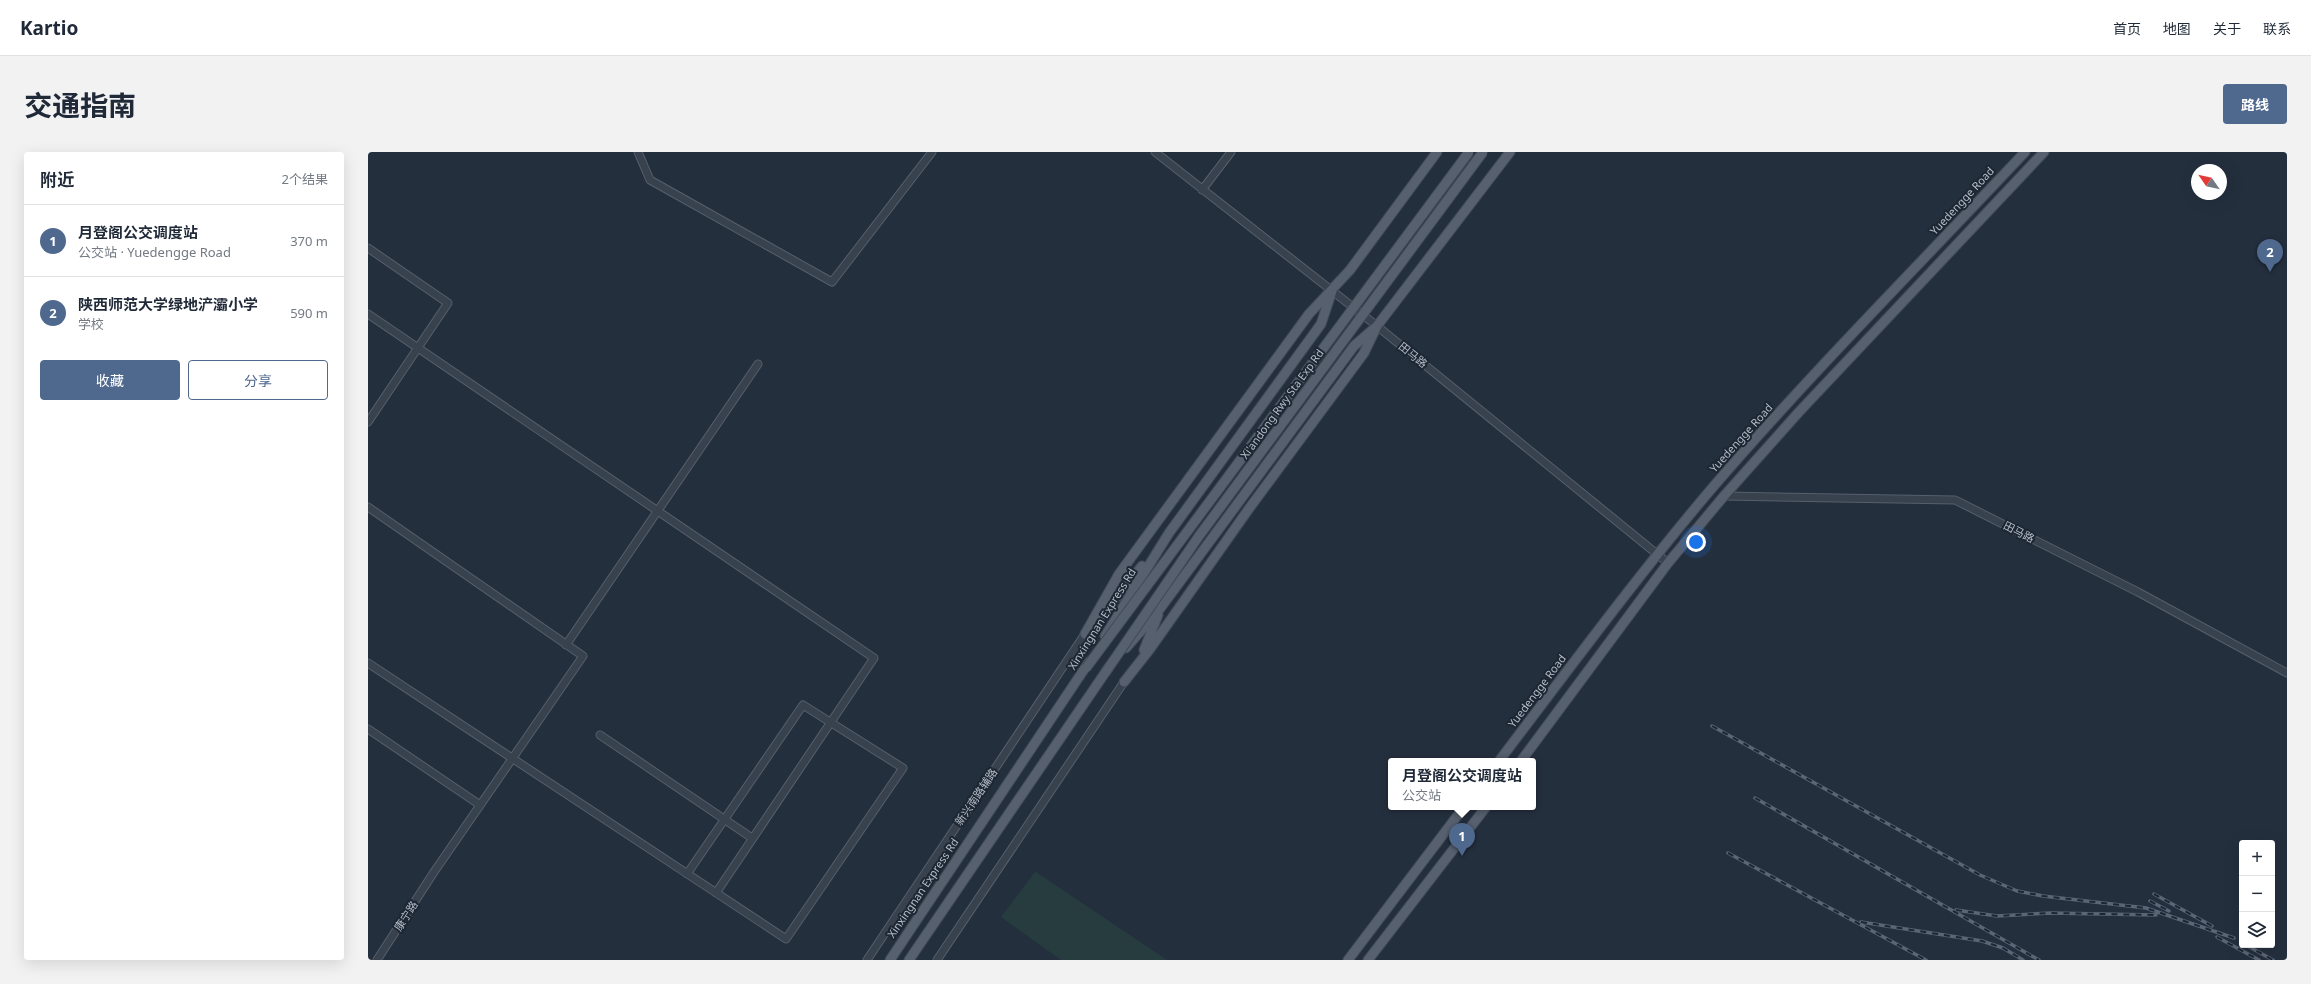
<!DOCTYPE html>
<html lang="zh">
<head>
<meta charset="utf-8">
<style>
	:root { --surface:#fff; --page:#f2f2f3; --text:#1f2937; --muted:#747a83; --line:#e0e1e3; --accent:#4f688e }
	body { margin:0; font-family:"Noto Sans","Noto Sans SC",sans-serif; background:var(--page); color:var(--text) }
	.controls { position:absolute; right:12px; bottom:12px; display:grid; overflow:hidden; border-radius:4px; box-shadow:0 4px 16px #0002 }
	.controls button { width:36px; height:36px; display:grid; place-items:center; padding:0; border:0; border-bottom:1px solid var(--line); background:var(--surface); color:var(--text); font:20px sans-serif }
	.compass { position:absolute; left:1823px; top:12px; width:36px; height:36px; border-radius:50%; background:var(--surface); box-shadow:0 4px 16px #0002; rotate:304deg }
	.you { position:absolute; left:1328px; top:390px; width:14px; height:14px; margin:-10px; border:3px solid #fff; border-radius:50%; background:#1a73e8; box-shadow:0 0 0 6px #1a73e833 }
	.badge { display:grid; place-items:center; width:26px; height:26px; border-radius:50%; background:var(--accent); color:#fff; font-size:13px; font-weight:700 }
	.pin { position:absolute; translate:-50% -33px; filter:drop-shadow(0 1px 2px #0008) }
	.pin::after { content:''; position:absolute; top:21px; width:14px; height:12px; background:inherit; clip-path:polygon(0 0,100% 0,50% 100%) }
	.popup { position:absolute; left:1020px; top:606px; width:148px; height:52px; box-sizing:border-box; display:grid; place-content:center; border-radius:4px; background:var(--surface); filter:drop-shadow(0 1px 3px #0005); font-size:13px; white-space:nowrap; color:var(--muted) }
	.popup b { font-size:15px; color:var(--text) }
	.popup::after { content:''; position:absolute; left:50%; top:100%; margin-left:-8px; border:8px solid transparent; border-top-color:var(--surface) }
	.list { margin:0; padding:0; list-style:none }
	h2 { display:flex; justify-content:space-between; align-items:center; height:52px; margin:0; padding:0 16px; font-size:17px }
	h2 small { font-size:13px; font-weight:400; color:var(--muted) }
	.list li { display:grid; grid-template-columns:26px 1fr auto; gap:12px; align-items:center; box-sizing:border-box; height:72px; padding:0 16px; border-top:1px solid var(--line) }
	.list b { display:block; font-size:15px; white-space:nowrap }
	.list p { margin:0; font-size:13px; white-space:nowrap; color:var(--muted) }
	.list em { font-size:13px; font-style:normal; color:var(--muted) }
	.actions { display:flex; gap:8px; padding:12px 16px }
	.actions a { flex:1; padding:9px 0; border:1px solid var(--accent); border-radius:4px; text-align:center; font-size:14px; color:var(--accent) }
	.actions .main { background:var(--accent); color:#fff }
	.icon { flex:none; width:22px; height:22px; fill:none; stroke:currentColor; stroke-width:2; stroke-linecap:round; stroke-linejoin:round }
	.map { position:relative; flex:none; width:1919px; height:808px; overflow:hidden; border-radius:4px }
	header { display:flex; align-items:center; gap:24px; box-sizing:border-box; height:56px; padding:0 20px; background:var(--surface); border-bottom:1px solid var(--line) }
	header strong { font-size:19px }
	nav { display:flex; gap:22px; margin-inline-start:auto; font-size:14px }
	.intro { display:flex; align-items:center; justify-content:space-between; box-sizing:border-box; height:96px; padding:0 24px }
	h1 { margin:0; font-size:28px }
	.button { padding:10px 18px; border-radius:4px; background:var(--accent); color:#fff; font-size:14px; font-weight:700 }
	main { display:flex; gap:24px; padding:0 24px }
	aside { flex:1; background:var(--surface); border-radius:4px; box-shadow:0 4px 16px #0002 }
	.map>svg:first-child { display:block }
	.green { fill:#263c3f }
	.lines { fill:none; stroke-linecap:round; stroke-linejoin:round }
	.minor-casing { stroke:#565f6c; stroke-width:9 }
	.major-casing { stroke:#414a57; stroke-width:11 }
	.minor { stroke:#38414e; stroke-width:7 }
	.major { stroke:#56606e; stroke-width:9 }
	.rail-casing { stroke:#5a6575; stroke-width:3.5 }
	.rail { stroke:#1d2633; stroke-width:2; stroke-dasharray:6; stroke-linecap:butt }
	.major-bridge-casing { stroke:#414a57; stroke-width:11; stroke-linecap:butt }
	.major-bridge { stroke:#56606e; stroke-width:9 }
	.labels { text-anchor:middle; stroke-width:4; stroke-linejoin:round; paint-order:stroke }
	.street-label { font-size:11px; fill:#b4bcc9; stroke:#1d2633 }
</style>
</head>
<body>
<header>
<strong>Kartio</strong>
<nav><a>首页</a><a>地图</a><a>关于</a><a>联系</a></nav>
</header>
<div class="intro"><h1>交通指南</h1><a class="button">路线</a></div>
<main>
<aside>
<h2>附近<small>2个结果</small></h2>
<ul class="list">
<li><span class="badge">1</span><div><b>月登阁公交调度站</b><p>公交站 · Yuedengge Road</p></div><em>370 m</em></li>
<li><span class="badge">2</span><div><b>陕西师范大学绿地浐灞小学</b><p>学校</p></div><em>590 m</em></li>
</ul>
<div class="actions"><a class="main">收藏</a><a>分享</a></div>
</aside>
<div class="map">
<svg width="1919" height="808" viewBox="0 0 1919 808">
	<rect width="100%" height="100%" fill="#242f3e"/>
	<path class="green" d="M667,720H668L799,808H693L633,765Z"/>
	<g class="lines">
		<defs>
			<path id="minor" d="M270,0L282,28L464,130L564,0
				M787,0L1009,174L1300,411
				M834,38L863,0
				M0,96L80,151L0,270
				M0,162L506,506L348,741
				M1356,344L1587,348L1770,440L1919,521
				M0,355L215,504L66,720L9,808
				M198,493L390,212
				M0,511L418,787L535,616L435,553L319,722
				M0,577L112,653
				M232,583L384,686
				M499,808L717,482
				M569,808L756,530"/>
			<path id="major" d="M729,469L774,414
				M717,482L751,422L941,162L982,118L1069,0
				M737,484L801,381L953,172L964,139
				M758,496L791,458L986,194L1009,174
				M776,498L790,463
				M756,530L782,497L880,358L996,201L1009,174L1142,0
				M1131,609C1201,517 1270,423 1345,335C1445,219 1553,111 1657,0
				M1153,609L1300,411L1356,344L1430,261L1676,0
				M522,808L721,510
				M541,808L741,515
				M980,808L1096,655
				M1000,808L1118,655"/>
		</defs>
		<use href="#minor" class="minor-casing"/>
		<use href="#major" class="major-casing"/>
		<use href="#minor" class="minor"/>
		<use href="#major" class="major"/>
		<defs>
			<path id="rail" d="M1344,574L1612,723L1649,739L1675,744L1778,756L1866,786
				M1387,646L1671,808
				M1360,701L1558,808
				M1786,742L1844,774
				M1782,749L1801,759
				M1588,758L1629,764L1682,761L1788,763
				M1493,770L1614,789L1635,796L1655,808
				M1849,785L1891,808
				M1878,793L1905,808"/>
		</defs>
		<use href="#rail" class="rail-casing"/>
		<use href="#rail" class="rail"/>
		<defs>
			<path id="major-bridge" d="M718,516L1101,0
				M737,521L831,384L1115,0"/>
		</defs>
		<use href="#major-bridge" class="major-bridge-casing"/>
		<use href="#major-bridge" class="major-bridge"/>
	</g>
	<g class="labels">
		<g class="street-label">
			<text transform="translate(1594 49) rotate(-47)" y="4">Yuedengge Road</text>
			<text transform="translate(1045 203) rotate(39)" y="4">田马路</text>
			<text transform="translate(914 252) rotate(-54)" y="4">Xi'andong Rwy Sta Exp Rd</text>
			<text transform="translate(1373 286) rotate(-48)" y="4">Yuedengge Road</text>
			<text transform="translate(1651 380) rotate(27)" y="4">田马路</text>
			<text transform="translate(734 467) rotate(-58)" y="4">Xinxingnan Express Rd</text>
			<text transform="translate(1169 539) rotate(-53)" y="4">Yuedengge Road</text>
			<text transform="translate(608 645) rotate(-56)" y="4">新兴南路辅路</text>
			<text transform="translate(555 736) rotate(-56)" y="4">Xinxingnan Express Rd</text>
			<text transform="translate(38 764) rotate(-57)" y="4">康宁路</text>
		</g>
	</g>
</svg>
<div class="controls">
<button>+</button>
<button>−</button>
<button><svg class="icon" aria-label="layers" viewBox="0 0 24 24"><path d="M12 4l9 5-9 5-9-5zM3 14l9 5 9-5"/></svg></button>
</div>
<svg class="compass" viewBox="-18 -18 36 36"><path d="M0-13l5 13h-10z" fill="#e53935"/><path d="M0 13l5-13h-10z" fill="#747a83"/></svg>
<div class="you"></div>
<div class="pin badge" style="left:1094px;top:704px">1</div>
<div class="popup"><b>月登阁公交调度站</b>公交站</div>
<div class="pin badge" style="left:1902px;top:120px">2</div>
</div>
</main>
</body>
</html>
